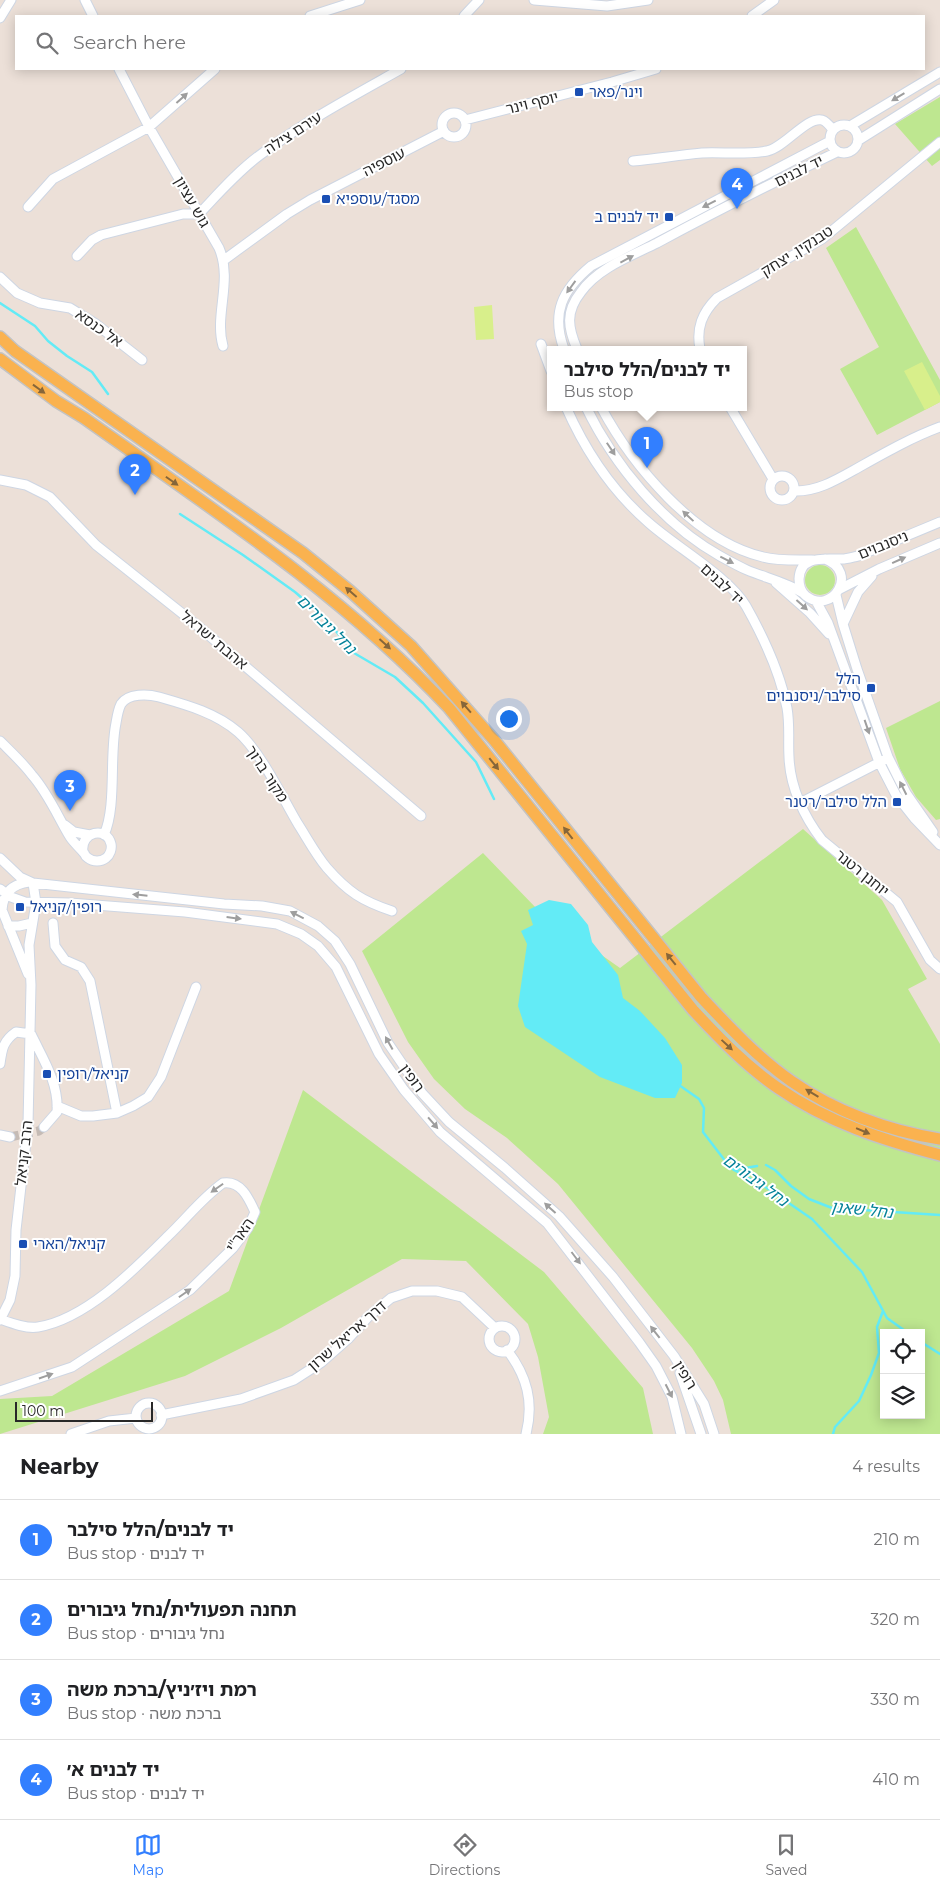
<!DOCTYPE html>
<html lang="en">
<head>
<meta charset="utf-8">
<style>
	:root { --surface:#fff; --page:#f6f6f6; --text:#202124; --muted:#757577; --line:#e0e0e0; --accent:#327fff }
	body { margin:0; font-family:Montserrat,"Noto Sans Hebrew",sans-serif; background:var(--page); color:var(--text) }
	.controls { position:absolute; right:15px; bottom:15px; display:grid; overflow:hidden; border-radius:0px; box-shadow:0 2px 12px #0003 }
	.controls button { width:45px; height:45px; display:grid; place-items:center; padding:0; border:0; border-bottom:1px solid var(--line); background:var(--surface); color:var(--text); font:25px sans-serif }
	.scale { position:absolute; left:15px; bottom:12px; width:138px; box-sizing:border-box; padding-left:5px; border:2px solid #282828; border-top:0; font-size:14px; line-height:18px; white-space:nowrap; color:#282828; -webkit-text-stroke:4px #fff; paint-order:stroke }
	.you { position:absolute; left:508px; top:718px; width:18px; height:18px; margin:-12px; border:4px solid #fff; border-radius:50%; background:#1a73e8; box-shadow:0 0 0 8px #1a73e833 }
	.badge { display:grid; place-items:center; width:32px; height:32px; border-radius:50%; background:var(--accent); color:#fff; font-size:16px; font-weight:700 }
	.pin { position:absolute; translate:-50% -41px; filter:drop-shadow(0 1px 2px #0008) }
	.pin::after { content:''; position:absolute; top:26px; width:18px; height:15px; background:inherit; clip-path:polygon(0 0,100% 0,50% 100%) }
	.popup { position:absolute; left:547px; top:346px; width:200px; height:65px; box-sizing:border-box; display:grid; place-content:center; border-radius:0px; background:var(--surface); filter:drop-shadow(0 1px 4px #0005); font-size:16px; white-space:nowrap; color:var(--muted) }
	.popup b { font-size:19px; color:var(--text) }
	.popup::after { content:''; position:absolute; left:50%; top:100%; margin-left:-10px; border:10px solid transparent; border-top-color:var(--surface) }
	.list { margin:0; padding:0; list-style:none }
	h2 { display:flex; justify-content:space-between; align-items:center; height:65px; margin:0; padding:0 20px; font-size:21px }
	h2 small { font-size:16px; font-weight:400; color:var(--muted) }
	.list li { display:grid; grid-template-columns:32px 1fr auto; gap:15px; align-items:center; box-sizing:border-box; height:80px; padding:0 20px; border-top:1px solid var(--line) }
	.list b { display:block; font-size:19px; white-space:nowrap }
	.list p { margin:0; font-size:16px; white-space:nowrap; color:var(--muted) }
	.list em { font-size:16px; font-style:normal; color:var(--muted) }
	.icon { flex:none; width:28px; height:28px; fill:none; stroke:currentColor; stroke-width:2; stroke-linecap:round; stroke-linejoin:round }
	.map { position:relative; flex:none; width:940px; height:1434px; overflow:hidden }
	.search { position:absolute; background:var(--surface); box-shadow:0 2px 12px #0003; left:15px; right:15px; top:15px; height:55px; display:flex; align-items:center; gap:12px; box-sizing:border-box; padding:0 18px; border-radius:0px; color:var(--muted); font-size:19px }
	.sheet { height:385px; background:var(--surface) }
	nav { display:flex; justify-content:space-around; align-items:center; box-sizing:border-box; height:70px; border-top:1px solid var(--line); background:var(--surface); font-size:14px; color:var(--muted) }
	nav a { display:grid; justify-items:center; gap:2px }
	nav .on { color:var(--accent) }
	.map>svg:first-child { display:block }
	.green { fill:#bee790; fill-rule:evenodd }
	.pitch { fill:#d8ef8b }
	.water { fill:#63ebf6 }
	.lines { fill:none; stroke-linecap:round; stroke-linejoin:round }
	.stream { stroke:#63ebf6; stroke-width:2.5 }
	.minor-tunnel { stroke:#c5bbb5; stroke-width:9; stroke-dasharray:9 4.5; stroke-linecap:butt }
	.minor-casing { stroke:#ced6e3; stroke-width:11 }
	.major-casing { stroke:#c3c3c3; stroke-width:14 }
	.minor { stroke:#fff; stroke-width:9 }
	.major { stroke:#fab24f; stroke-width:11 }
	.oneway { fill:#9e9e9e }
	.oneway2 { fill:#86663a }
	.transit-dot { fill:#1a4fb4; stroke:#fff; stroke-width:2 }
	.labels { text-anchor:middle; stroke-width:4; stroke-linejoin:round; paint-order:stroke }
	.transit-label { font-size:15px; fill:#164399; stroke:#fff; text-anchor:start }
	.street-label { font-size:15px; fill:#282828; stroke:#fff }
	.water-label { font-size:16px; font-style:italic; fill:#058299; stroke:#fff }
</style>
</head>
<body>
<div class="map">
<svg width="940" height="1434" viewBox="0 0 940 1434">
	<rect width="100%" height="100%" fill="#ece0d8"/>
	<path class="green" d="M940,97V160L932,166L895,124Z
		M856,227L940,380V402L877,435L840,369L879,347L826,248Z
		M805 580a15 15 0 1 1 30 0a15 15 0 1 1-30 0Z
		M940,701V819L936,820L916,797L900,769L886,728Z
		M803,829L882,900L927,979L908,989L940,1044V1434H731L723,1400L714,1381L692,1348L558,1184L507,1138L465,1109L434,1079L408,1042L362,951L483,853L539,911L620,968ZM884,1333H921V1415H884Z
		M303,1090L544,1272L643,1388L653,1434H543L549,1417L538,1357L528,1324L466,1261L402,1259L281,1328L185,1376L0,1434V1399L52,1396L229,1291Z"/>
	<path class="pitch" d="M492,305L494,339L476,340L474,307Z
		M922,362L940,396V402L925,410L904,371Z"/>
	<path class="water" d="M549,900L571,904L588,925L592,942L618,975L623,998L640,1011L665,1038L682,1065V1083L675,1098H655L600,1077L525,1027L518,1006L527,944L521,931L533,925L528,910Z"/>
	<g class="lines">
		<path class="stream" d="M0,303L35,326L48,341L67,356L92,372L108,394
			M180,514L243,555L295,592L326,619L354,653L395,677L423,703L476,762L494,799
			M679,1085L699,1099L704,1108L703,1132L726,1162L734,1170L767,1188L812,1219L862,1272L887,1318L908,1333
			M766,1165L775,1170L791,1186L809,1199L832,1208L940,1215
			M734,1170L757,1166
			M921,1342L940,1354
			M833,1434L835,1427L859,1401L871,1375L879,1353L877,1327L883,1311"/>
		<path class="minor-tunnel" d="M10,1137L39,1131L44,1127"/>
		<defs>
			<path id="minor" d="M85,0L93,16
				M534,0L607,6L648,0
				M310,16L360,0
				M464,16L479,0
				M752,16L774,0
				M0,18L11,0
				M119,69L149,127L219,248C233,281 214,315 223,346
				M442 125a12 12 0 1 1 24 0a12 12 0 1 1-24 0Z
				M465,120L612,82L656,69
				M830 139a14 14 0 1 1 28 0a14 14 0 1 1-28 0Z
				M850,126L940,72
				M859,140L940,89
				M633,161C656,159 679,155 702,153C722,152 747,155 767,151C784,148 807,116 822,120C826,121 830,126 833,130
				M28,207L53,179L149,127L215,69
				M77,256L92,240L101,235L183,214H199C218,194 237,172 260,155C304,122 353,96 401,69
				M224,260L287,214L310,200L444,131
				M0,277L17,293L40,303L70,308L96,324L142,360
				M541,344L551,371
				M564,349C551,313 562,290 591,266L830,141
				M577,349C568,328 565,312 581,292C598,268 631,256 657,243C716,211 776,181 837,152
				M700,349C696,328 702,313 717,298L822,239L940,142
				M566,407C585,450 613,492 649,523C676,547 729,577 746,606C764,638 780,672 787,708C790,725 788,740 789,757C790,787 804,817 822,840L897,902L930,960L940,969
				M586,407C614,465 663,524 720,556C729,561 738,566 747,570C766,578 786,582 803,593
				M601,407C632,465 695,541 763,557C779,561 796,560 812,560
				M730,407L773,479
				M770 488a12 12 0 1 1 24 0a12 12 0 1 1-24 0Z
				M0,480L26,485L50,497L96,545L198,626L421,816
				M794,491C819,492 841,477 863,465C888,451 913,437 940,427
				M825,559C860,572 832,616 806,596C801,592 799,585 799,579C800,554 826,560 842,559C847,559 853,557 858,556L940,522
				M776,583L810,613L829,634
				M840,589L879,569L940,543
				M836,595L843,624L857,669L888,757L906,793L933,832
				M816,601L828,623L879,762L896,795L915,819L940,845
				M843,624L858,592L872,576
				M0,741C11,752 23,763 32,775C48,793 58,817 70,837C74,843 79,847 83,852C87,856 83,854 88,858C93,862 101,862 106,858C110,855 112,849 111,844C107,826 80,831 83,852
				M800,803L884,760
				M65,825L74,832L90,835
				M104,835C117,806 109,756 116,723C117,717 118,710 121,704C128,693 148,694 159,697C187,705 216,713 238,732C261,752 282,797 298,824C307,838 316,855 327,868C348,892 362,901 392,911
				M0,858L20,877L33,883L224,904L262,906L290,911L318,926L335,941L350,964L388,1043L422,1093L449,1122L505,1168L559,1216L613,1277L674,1356L704,1404L714,1434
				M0,889L11,897L25,902L70,903L185,912L277,924L301,934L318,946L336,967L379,1054L404,1090L440,1132L547,1223L639,1342L656,1366L672,1397L681,1434
				M53,923L55,946L65,960L81,967L90,981L117,1113
				M8,926H19L32,923
				M28,974L2,910C3,893 12,884 29,882
				M0,1064C2,1049 3,1041 16,1032L31,1034C43,1059 59,1083 57,1112L44,1127
				M57,1106L81,1116H93L117,1113L133,1106L148,1097L161,1077L196,987
				M0,1135L10,1137
				M0,1320L10,1300L15,1276L16,1230L28,1125L31,985L29,945L36,903L33,883
				M489 1339a13 13 0 1 1 26 0a13 13 0 1 1-26 0Z
				M507,1350C527,1376 534,1402 526,1434
				M680,1373L701,1434
				M0,1391L72,1367L190,1290L233,1248L248,1228L255,1212C249,1199 241,1180 223,1183C202,1198 187,1218 168,1236C134,1270 86,1319 38,1327C26,1329 11,1323 0,1319
				M136 1416a13 13 0 1 1 26 0a13 13 0 1 1-26 0Z
				M161,1415L241,1399L294,1380L322,1362L348,1339L369,1316L391,1298L412,1291H437L462,1297L495,1328
				M71,1434L109,1421L136,1418"/>
			<path id="major" d="M0,337L15,351L303,553L350,591L411,646L494,740L701,997C729,1027 758,1058 791,1081C834,1111 888,1131 940,1139
				M0,359L56,401L84,418C211,508 342,594 449,708L693,1010C719,1038 746,1066 778,1088C827,1122 883,1140 940,1155"/>
		</defs>
		<use href="#minor" class="minor-casing"/>
		<use href="#major" class="major-casing"/>
		<use href="#minor" class="minor"/>
		<use href="#major" class="major"/>
	</g>
	<defs><path id="oneway-solid" d="M-6-.8H1V-3.2L6.5 0L1 3.2V.8H-6Z" transform="scale(1.25)"/></defs>
	<g class="oneway">
		<use href="#oneway-solid" transform="translate(898 97) rotate(149)"/>
		<use href="#oneway-solid" transform="translate(182 98) rotate(-42)"/>
		<use href="#oneway-solid" transform="translate(709 204) rotate(153)"/>
		<use href="#oneway-solid" transform="translate(627 259) rotate(-28)"/>
		<use href="#oneway-solid" transform="translate(571 287) rotate(126)"/>
		<use href="#oneway-solid" transform="translate(611 449) rotate(56)"/>
		<use href="#oneway-solid" transform="translate(688 516) rotate(-137)"/>
		<use href="#oneway-solid" transform="translate(727 560) rotate(27)"/>
		<use href="#oneway-solid" transform="translate(899 560) rotate(-24)"/>
		<use href="#oneway-solid" transform="translate(802 605) rotate(42)"/>
		<use href="#oneway-solid" transform="translate(867 727) rotate(71)"/>
		<use href="#oneway-solid" transform="translate(903 788) rotate(-117)"/>
		<use href="#oneway-solid" transform="translate(140 895) rotate(-174)"/>
		<use href="#oneway-solid" transform="translate(297 915) rotate(-153)"/>
		<use href="#oneway-solid" transform="translate(234 918) rotate(7)"/>
		<use href="#oneway-solid" transform="translate(389 1043) rotate(-119)"/>
		<use href="#oneway-solid" transform="translate(433 1123) rotate(49)"/>
		<use href="#oneway-solid" transform="translate(217 1188) rotate(145)"/>
		<use href="#oneway-solid" transform="translate(550 1208) rotate(-138)"/>
		<use href="#oneway-solid" transform="translate(576 1258) rotate(53)"/>
		<use href="#oneway-solid" transform="translate(185 1293) rotate(-35)"/>
		<use href="#oneway-solid" transform="translate(655 1332) rotate(-128)"/>
		<use href="#oneway-solid" transform="translate(46 1376) rotate(-19)"/>
		<use href="#oneway-solid" transform="translate(669 1391) rotate(63)"/>
	</g>
	<g class="oneway2">
		<use href="#oneway-solid" transform="translate(39 389) rotate(36)"/>
		<use href="#oneway-solid" transform="translate(172 481) rotate(35)"/>
		<use href="#oneway-solid" transform="translate(351 592) rotate(-139)"/>
		<use href="#oneway-solid" transform="translate(385 644) rotate(42)"/>
		<use href="#oneway-solid" transform="translate(466 707) rotate(-131)"/>
		<use href="#oneway-solid" transform="translate(494 764) rotate(51)"/>
		<use href="#oneway-solid" transform="translate(568 833) rotate(-128)"/>
		<use href="#oneway-solid" transform="translate(671 959) rotate(-129)"/>
		<use href="#oneway-solid" transform="translate(727 1045) rotate(43)"/>
		<use href="#oneway-solid" transform="translate(812 1093) rotate(-149)"/>
		<use href="#oneway-solid" transform="translate(863 1131) rotate(23)"/>
	</g>
	<g class="transit-dot">
		<rect x="574" y="87" width="10" height="10" rx="2.5"/>
		<rect x="321" y="194" width="10" height="10" rx="2.5"/>
		<rect x="664" y="212" width="10" height="10" rx="2.5"/>
		<rect x="866" y="683" width="10" height="10" rx="2.5"/>
		<rect x="892" y="797" width="10" height="10" rx="2.5"/>
		<rect x="15" y="902" width="10" height="10" rx="2.5"/>
		<rect x="42" y="1069" width="10" height="10" rx="2.5"/>
		<rect x="18" y="1239" width="10" height="10" rx="2.5"/>
	</g>
	<g class="labels">
		<g class="transit-label">
			<text x="589" y="97">וינר/פאר</text>
			<text x="336" y="204">מסגד/עוספיא</text>
			<text x="659" y="222" text-anchor="end">יד לבנים ב</text>
			<text x="861" y="684" text-anchor="end">הלל<tspan x="861" dy="17">סילבר/ניסנבוים</tspan></text>
			<text x="887" y="807" text-anchor="end">הלל סילבר/רטנר</text>
			<text x="30" y="912">רופין/קניאל</text>
			<text x="57" y="1079">קניאל/רופין</text>
			<text x="33" y="1249">קניאל/הארי</text>
		</g>
		<g class="street-label">
			<text transform="translate(532 103) rotate(-14)" y="5">יוסף וינר</text>
			<text transform="translate(293 133) rotate(-33)" y="5">עירם צילה</text>
			<text transform="translate(384 162) rotate(-27)" y="5">עוספיה</text>
			<text transform="translate(799 171) rotate(-26)" y="5">יד לבנים</text>
			<text transform="translate(192 202) rotate(60)" y="5">גוש עציון</text>
			<text transform="translate(797 251) rotate(-32)" y="5">טבנקין, יצחק</text>
			<text transform="translate(99 328) rotate(35)" y="5">אל כנסא</text>
			<text transform="translate(883 545) rotate(-22)" y="5">ניסנבוים</text>
			<text transform="translate(722 584) rotate(43)" y="5">יד לבנים</text>
			<text transform="translate(214 640) rotate(40)" y="5">אהבת ישראל</text>
			<text transform="translate(267 774) rotate(57)" y="5">מקור ברוך</text>
			<text transform="translate(862 873) rotate(39)" y="5">יוחנן רטנר</text>
			<text transform="translate(412 1078) rotate(54)" y="5">רופין</text>
			<text transform="translate(24 1153) rotate(-84)" y="5">הרב קניאל</text>
			<text transform="translate(240 1235) rotate(-56)" y="5">האר"י</text>
			<text transform="translate(347 1336) rotate(-41)" y="5">דרך אריאל שרון</text>
			<text transform="translate(685 1375) rotate(58)" y="5">רופין</text>
		</g>
		<g class="water-label">
			<text transform="translate(327 624) rotate(45)" y="6">נחל גיבורים</text>
			<text transform="translate(756 1180) rotate(36)" y="6">נחל גיבורים</text>
			<text transform="translate(862 1209) rotate(6)" y="6">נחל שאנן</text>
		</g>
	</g>
</svg>
<div class="controls">
<button><svg class="icon" aria-label="locate" viewBox="0 0 24 24"><circle cx="12" cy="12" r="6"/><path d="M12 2v4M12 18v4M2 12h4M18 12h4"/></svg></button>
<button><svg class="icon" aria-label="layers" viewBox="0 0 24 24"><path d="M12 4l9 5-9 5-9-5zM3 14l9 5 9-5"/></svg></button>
</div>
<div class="scale">100 m</div>
<div class="you"></div>
<div class="pin badge" style="left:647px;top:468px">1</div>
<div class="popup"><b>יד לבנים/הלל סילבר</b>Bus stop</div>
<div class="pin badge" style="left:135px;top:495px">2</div>
<div class="pin badge" style="left:70px;top:811px">3</div>
<div class="pin badge" style="left:737px;top:209px">4</div>
<div class="search"><svg class="icon" aria-label="search" viewBox="0 0 24 24"><circle cx="10" cy="10" r="6"/><path d="M15 15l6 6"/></svg>Search here</div>
</div>
<section class="sheet">
<h2>Nearby<small>4 results</small></h2>
<ul class="list">
<li><span class="badge">1</span><div><b>יד לבנים/הלל סילבר</b><p>Bus stop · יד לבנים</p></div><em>210 m</em></li>
<li><span class="badge">2</span><div><b>תחנה תפעולית/נחל גיבורים</b><p>Bus stop · נחל גיבורים</p></div><em>320 m</em></li>
<li><span class="badge">3</span><div><b>רמת ויז׳ניץ/ברכת משה</b><p>Bus stop · ברכת משה</p></div><em>330 m</em></li>
<li><span class="badge">4</span><div><b>יד לבנים א׳</b><p>Bus stop · יד לבנים</p></div><em>410 m</em></li>
</ul>
</section>
<nav>
<a class="on"><svg class="icon" aria-label="map" viewBox="0 0 24 24"><path d="M3 6l6-2 6 2 6-2v14l-6 2-6-2-6 2zM9 4v14M15 6v14"/></svg>Map</a>
<a><svg class="icon" aria-label="directions" viewBox="0 0 24 24"><path d="M12 3l9 9-9 9-9-9zM9 14v-3h6M13 9l2 2-2 2"/></svg>Directions</a>
<a><svg class="icon" aria-label="saved" viewBox="0 0 24 24"><path d="M7 4h10v16l-5-4-5 4z"/></svg>Saved</a>
</nav>
</body>
</html>
